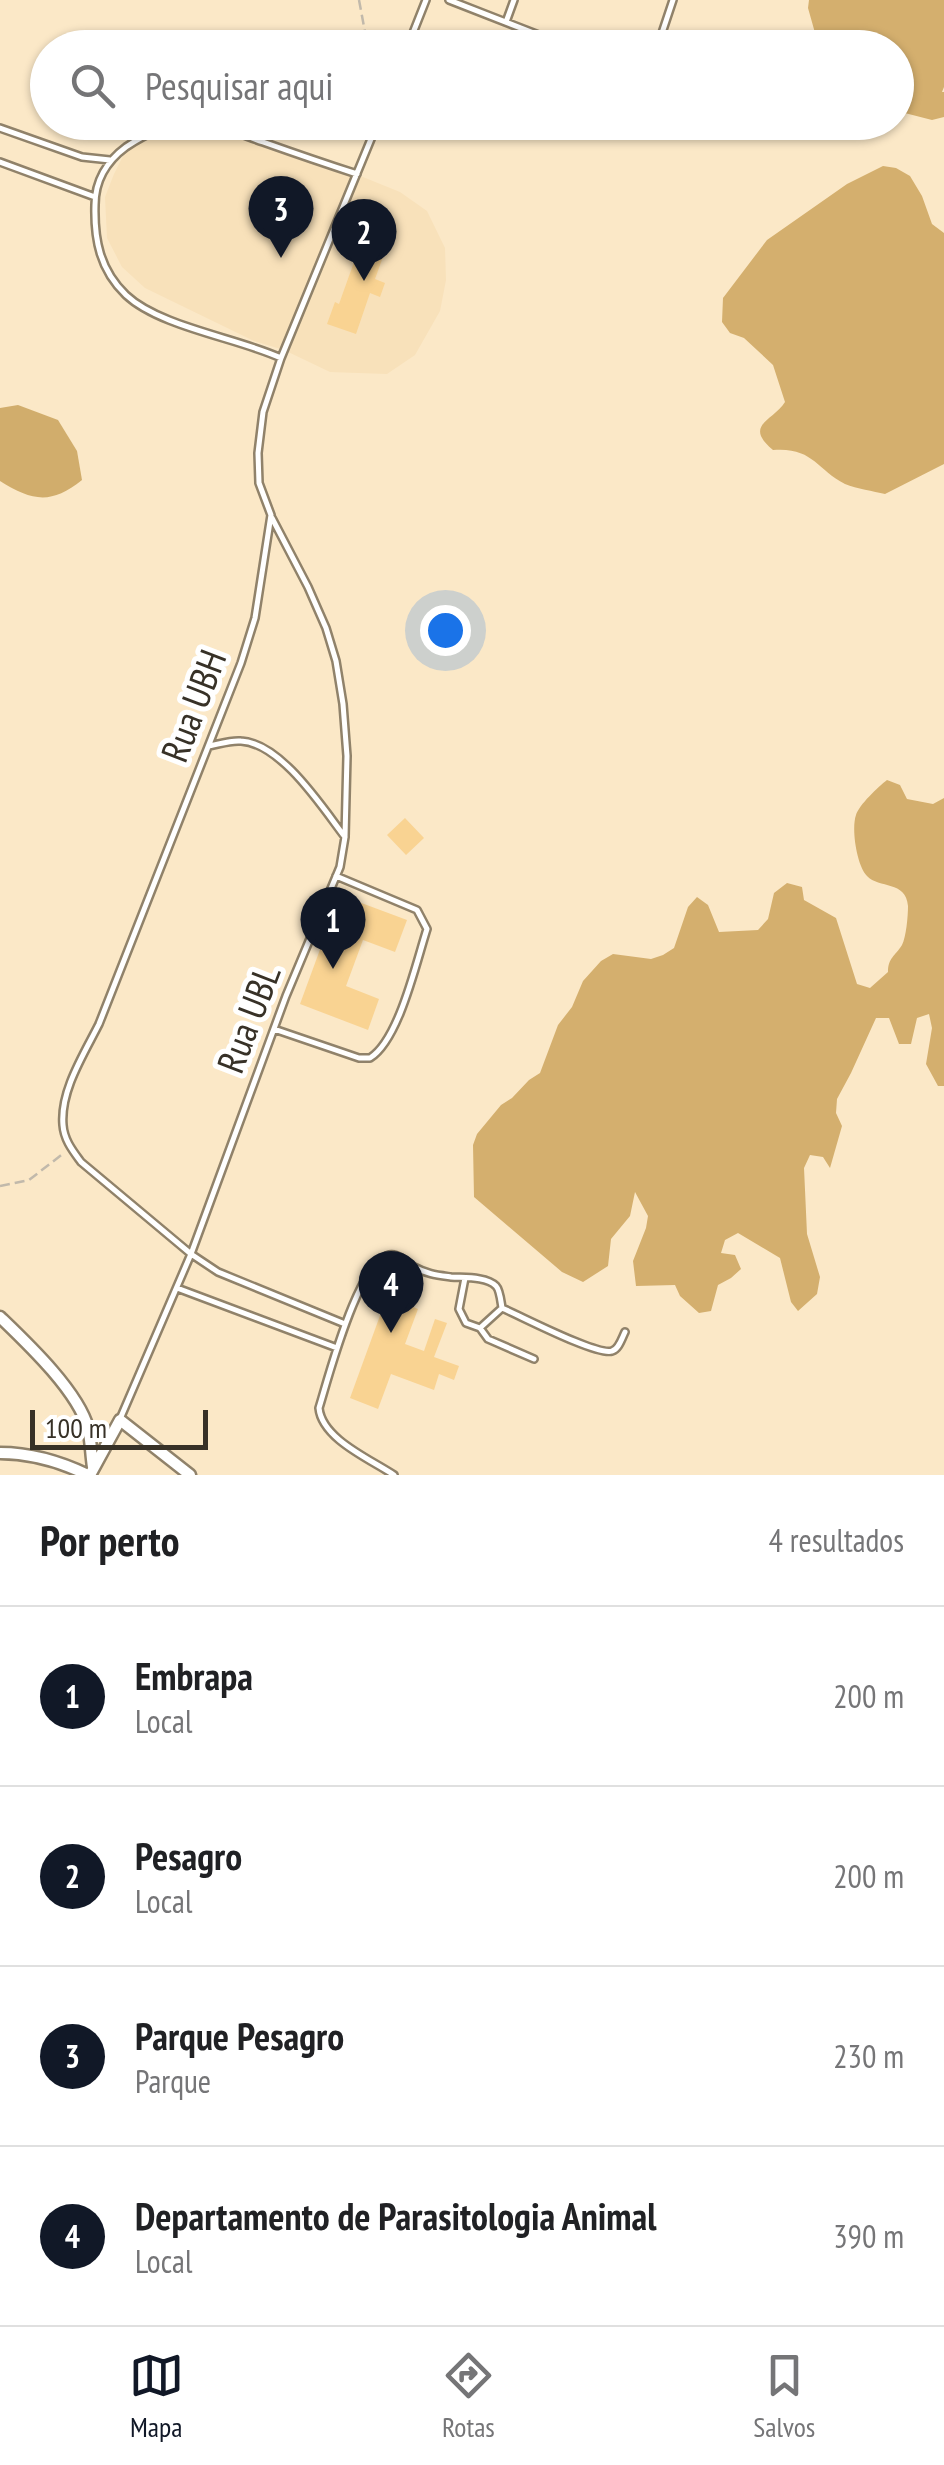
<!DOCTYPE html>
<html lang="pt">
<head>
<meta charset="utf-8">
<style>
	:root { --surface:#fff; --page:#f2f2f2; --text:#202124; --muted:#757577; --line:#e0e0e0; --accent:#111827 }
	body { margin:0; font-family:"PT Sans Narrow",sans-serif; background:var(--page); color:var(--text) }
	.scale { position:absolute; left:30px; bottom:25px; width:178px; box-sizing:border-box; padding-left:10px; border:5px solid #373127; border-top:0; font-size:28px; line-height:35px; white-space:nowrap; color:#373127; -webkit-text-stroke:8px #fff; paint-order:stroke }
	.you { position:absolute; left:445px; top:630px; width:35px; height:35px; margin:-25px; border:8px solid #fff; border-radius:50%; background:#1a73e8; box-shadow:0 0 0 15px #1a73e833 }
	.badge { display:grid; place-items:center; width:65px; height:65px; border-radius:50%; background:var(--accent); color:#fff; font-size:32px; font-weight:700 }
	.pin { position:absolute; translate:-50% -82px; filter:drop-shadow(0 2px 5px #0008) }
	.pin::after { content:''; position:absolute; top:52px; width:35px; height:30px; background:inherit; clip-path:polygon(0 0,100% 0,50% 100%) }
	.list { margin:0; padding:0; list-style:none }
	h2 { display:flex; justify-content:space-between; align-items:center; height:130px; margin:0; padding:0 40px; font-size:42px }
	h2 small { font-size:32px; font-weight:400; color:var(--muted) }
	.list li { display:grid; grid-template-columns:65px 1fr auto; gap:30px; align-items:center; box-sizing:border-box; height:180px; padding:0 40px; border-top:2px solid var(--line) }
	.list b { display:block; font-size:38px; white-space:nowrap }
	.list p { margin:0; font-size:32px; white-space:nowrap; color:var(--muted) }
	.list em { font-size:32px; font-style:normal; color:var(--muted) }
	.icon { flex:none; width:55px; height:55px; fill:none; stroke:currentColor; stroke-width:2; stroke-linecap:round; stroke-linejoin:round }
	.map { position:relative; flex:none; width:944px; height:1475px; overflow:hidden }
	.search { position:absolute; background:var(--surface); box-shadow:0 2px 8px #0004; left:30px; right:30px; top:30px; height:110px; display:flex; align-items:center; gap:25px; box-sizing:border-box; padding:0 35px; border-radius:55px; color:var(--muted); font-size:38px }
	.sheet { height:850px; background:var(--surface) }
	nav { display:flex; justify-content:space-around; align-items:center; box-sizing:border-box; height:140px; border-top:2px solid var(--line); background:var(--surface); font-size:28px; color:var(--muted) }
	nav a { display:grid; justify-items:center; gap:5px }
	nav .on { color:var(--accent) }
	.map>svg:first-child { display:block }
	.built { fill:#fbe8c7; fill-rule:evenodd }
	.green { fill:#f8e1ba }
	.forest { fill:#d4af6e }
	.water { fill:#d1ad6c }
	.building { fill:#f9d392 }
	.lines { fill:none; stroke-linecap:round; stroke-linejoin:round }
	.service-casing { stroke:#90826a; stroke-width:10 }
	.minor-casing { stroke:#90826a; stroke-width:15 }
	.path { stroke:#c1b9ab; stroke-width:2.5; stroke-dasharray:10 5; stroke-linecap:butt }
	.service { stroke:#fff; stroke-width:5 }
	.minor { stroke:#fff; stroke-width:10 }
	.labels { text-anchor:middle; stroke-width:10; stroke-linejoin:round; paint-order:stroke }
	.street-label { font-size:38px; fill:#373127; stroke:#fff }
</style>
</head>
<body>
<div class="map">
<svg width="944" height="1475" viewBox="0 0 944 1475">
	<rect width="100%" height="100%" fill="#fef5e5"/>
	<path class="built" d="M0,0H944V1475H0ZM48,48H896V122H48Z"/>
	<path class="green" d="M181,124H211L353,173L400,192L427,211L445,248L446,280L440,311L415,355L387,374L330,372L284,350L254,341L145,288L122,267L107,238L105,197L114,174L126,150L149,134Z"/>
	<path class="forest" d="M809,0H944V87L942,92H944V117L932,120L897,111L896,48L819,47L808,8Z
		M883,166L896,168L910,176L922,196L932,224L944,233V464L885,494C873,491 857,489 845,484C816,469 813,447 773,450C743,425 773,421 785,402L773,365L744,338L730,333L722,322L723,298L767,240L847,184Z
		M887,780L900,785L907,799L933,804L944,798V1086H938L926,1064L932,1028L929,1014L917,1018L911,1044H899L889,1018H876L851,1073L837,1099L836,1113L842,1126L830,1168L823,1157L810,1155L804,1168L807,1234L820,1277L817,1294L798,1311L791,1302L780,1258L738,1233L725,1240L721,1253L735,1255L741,1269L731,1278L718,1285L711,1311L699,1313L680,1296L675,1285L636,1286L633,1261L646,1228L648,1216L635,1192L630,1216L611,1239L608,1266L583,1282L562,1272L474,1197L473,1145L477,1134L501,1105L512,1098L529,1080L540,1073L558,1025L572,1007L583,981L601,961L613,954L651,959L663,955L674,948L688,907L697,897L708,905L719,932L758,930L768,919L774,893L787,883L802,887L804,900L836,918L857,984L870,988L888,972C888,958 895,956 902,945C906,937 908,917 908,906C906,880 879,889 867,876C857,866 851,829 856,815C859,805 878,787 887,780Z"/>
	<path class="water" d="M18,405L58,420L77,451L82,480C51,505 32,501 0,481V408Z"/>
	<path class="building" d="M362,225L391,235L375,279L385,283L380,297L370,293L356,334L327,324L335,302L339,304L359,248L355,246Z
		M405,818L424,838L406,855L387,835Z
		M340,895L407,920L395,952L363,940L346,986L379,999L368,1030L300,1004Z
		M397,1269L414,1275L404,1303L418,1309L405,1344L424,1351L435,1319L447,1323L434,1357L459,1366L454,1380L439,1374L434,1390L391,1374L378,1409L350,1398Z"/>
	<g class="lines">
		<defs>
			<path id="service" d="M449,0L572,48
				M506,22L514,0
				M407,48L426,0
				M657,48L673,0
				M0,128L82,157L110,160
				M0,162L95,197
				M281,358C238,338 160,327 126,295C100,270 94,240 95,205C95,181 107,161 126,147C147,133 172,121 197,123C220,124 242,135 263,142C294,153 326,164 357,174
				M209,746C220,744 230,740 241,741C281,743 322,807 345,837
				M274,1029L359,1058H370C399,1040 416,963 427,929L417,910L336,876
				M465,1278L459,1309L466,1323L480,1328L488,1339L534,1359
				M177,1288L337,1348
				M345,1324L218,1272L191,1254L81,1162C73,1151 64,1140 63,1125C60,1091 84,1054 99,1024L241,663L255,618L271,515L259,483L258,453L263,412L281,358L378,122
				M480,1328L502,1308
				M120,1419L191,1254L286,996L340,867L345,837L347,756L343,704L336,661L326,628L308,587L272,518
				M394,1475C370,1459 322,1439 319,1408C327,1383 361,1248 394,1255C401,1256 408,1263 414,1267C427,1274 437,1275 451,1277C463,1278 486,1276 496,1286C500,1290 501,1302 502,1308C521,1316 597,1356 612,1351C619,1349 622,1338 625,1332"/>
			<path id="minor" d="M0,1317C27,1343 78,1391 88,1428C91,1440 91,1455 93,1467
				M0,1453C30,1453 61,1462 88,1475
				M90,1475L120,1420L190,1475"/>
		</defs>
		<use href="#service" class="service-casing"/>
		<use href="#minor" class="minor-casing"/>
		<path class="path" d="M359,0L368,48
			M0,1186L29,1180L64,1153"/>
		<use href="#service" class="service"/>
		<use href="#minor" class="minor"/>
	</g>
	<g class="labels">
		<g class="street-label">
			<text transform="translate(194 706) rotate(-69)" y="13">Rua UBH</text>
			<text transform="translate(249 1019) rotate(-69)" y="13">Rua UBL</text>
		</g>
	</g>
</svg>
<div class="scale">100 m</div>
<div class="you"></div>
<div class="pin badge" style="left:333px;top:969px">1</div>
<div class="pin badge" style="left:364px;top:281px">2</div>
<div class="pin badge" style="left:281px;top:258px">3</div>
<div class="pin badge" style="left:391px;top:1333px">4</div>
<div class="search"><svg class="icon" aria-label="search" viewBox="0 0 24 24"><circle cx="10" cy="10" r="6"/><path d="M15 15l6 6"/></svg>Pesquisar aqui</div>
</div>
<section class="sheet">
<h2>Por perto<small>4 resultados</small></h2>
<ul class="list">
<li><span class="badge">1</span><div><b>Embrapa</b><p>Local</p></div><em>200 m</em></li>
<li><span class="badge">2</span><div><b>Pesagro</b><p>Local</p></div><em>200 m</em></li>
<li><span class="badge">3</span><div><b>Parque Pesagro</b><p>Parque</p></div><em>230 m</em></li>
<li><span class="badge">4</span><div><b>Departamento de Parasitologia Animal</b><p>Local</p></div><em>390 m</em></li>
</ul>
</section>
<nav>
<a class="on"><svg class="icon" aria-label="map" viewBox="0 0 24 24"><path d="M3 6l6-2 6 2 6-2v14l-6 2-6-2-6 2zM9 4v14M15 6v14"/></svg>Mapa</a>
<a><svg class="icon" aria-label="directions" viewBox="0 0 24 24"><path d="M12 3l9 9-9 9-9-9zM9 14v-3h6M13 9l2 2-2 2"/></svg>Rotas</a>
<a><svg class="icon" aria-label="saved" viewBox="0 0 24 24"><path d="M7 4h10v16l-5-4-5 4z"/></svg>Salvos</a>
</nav>
</body>
</html>
